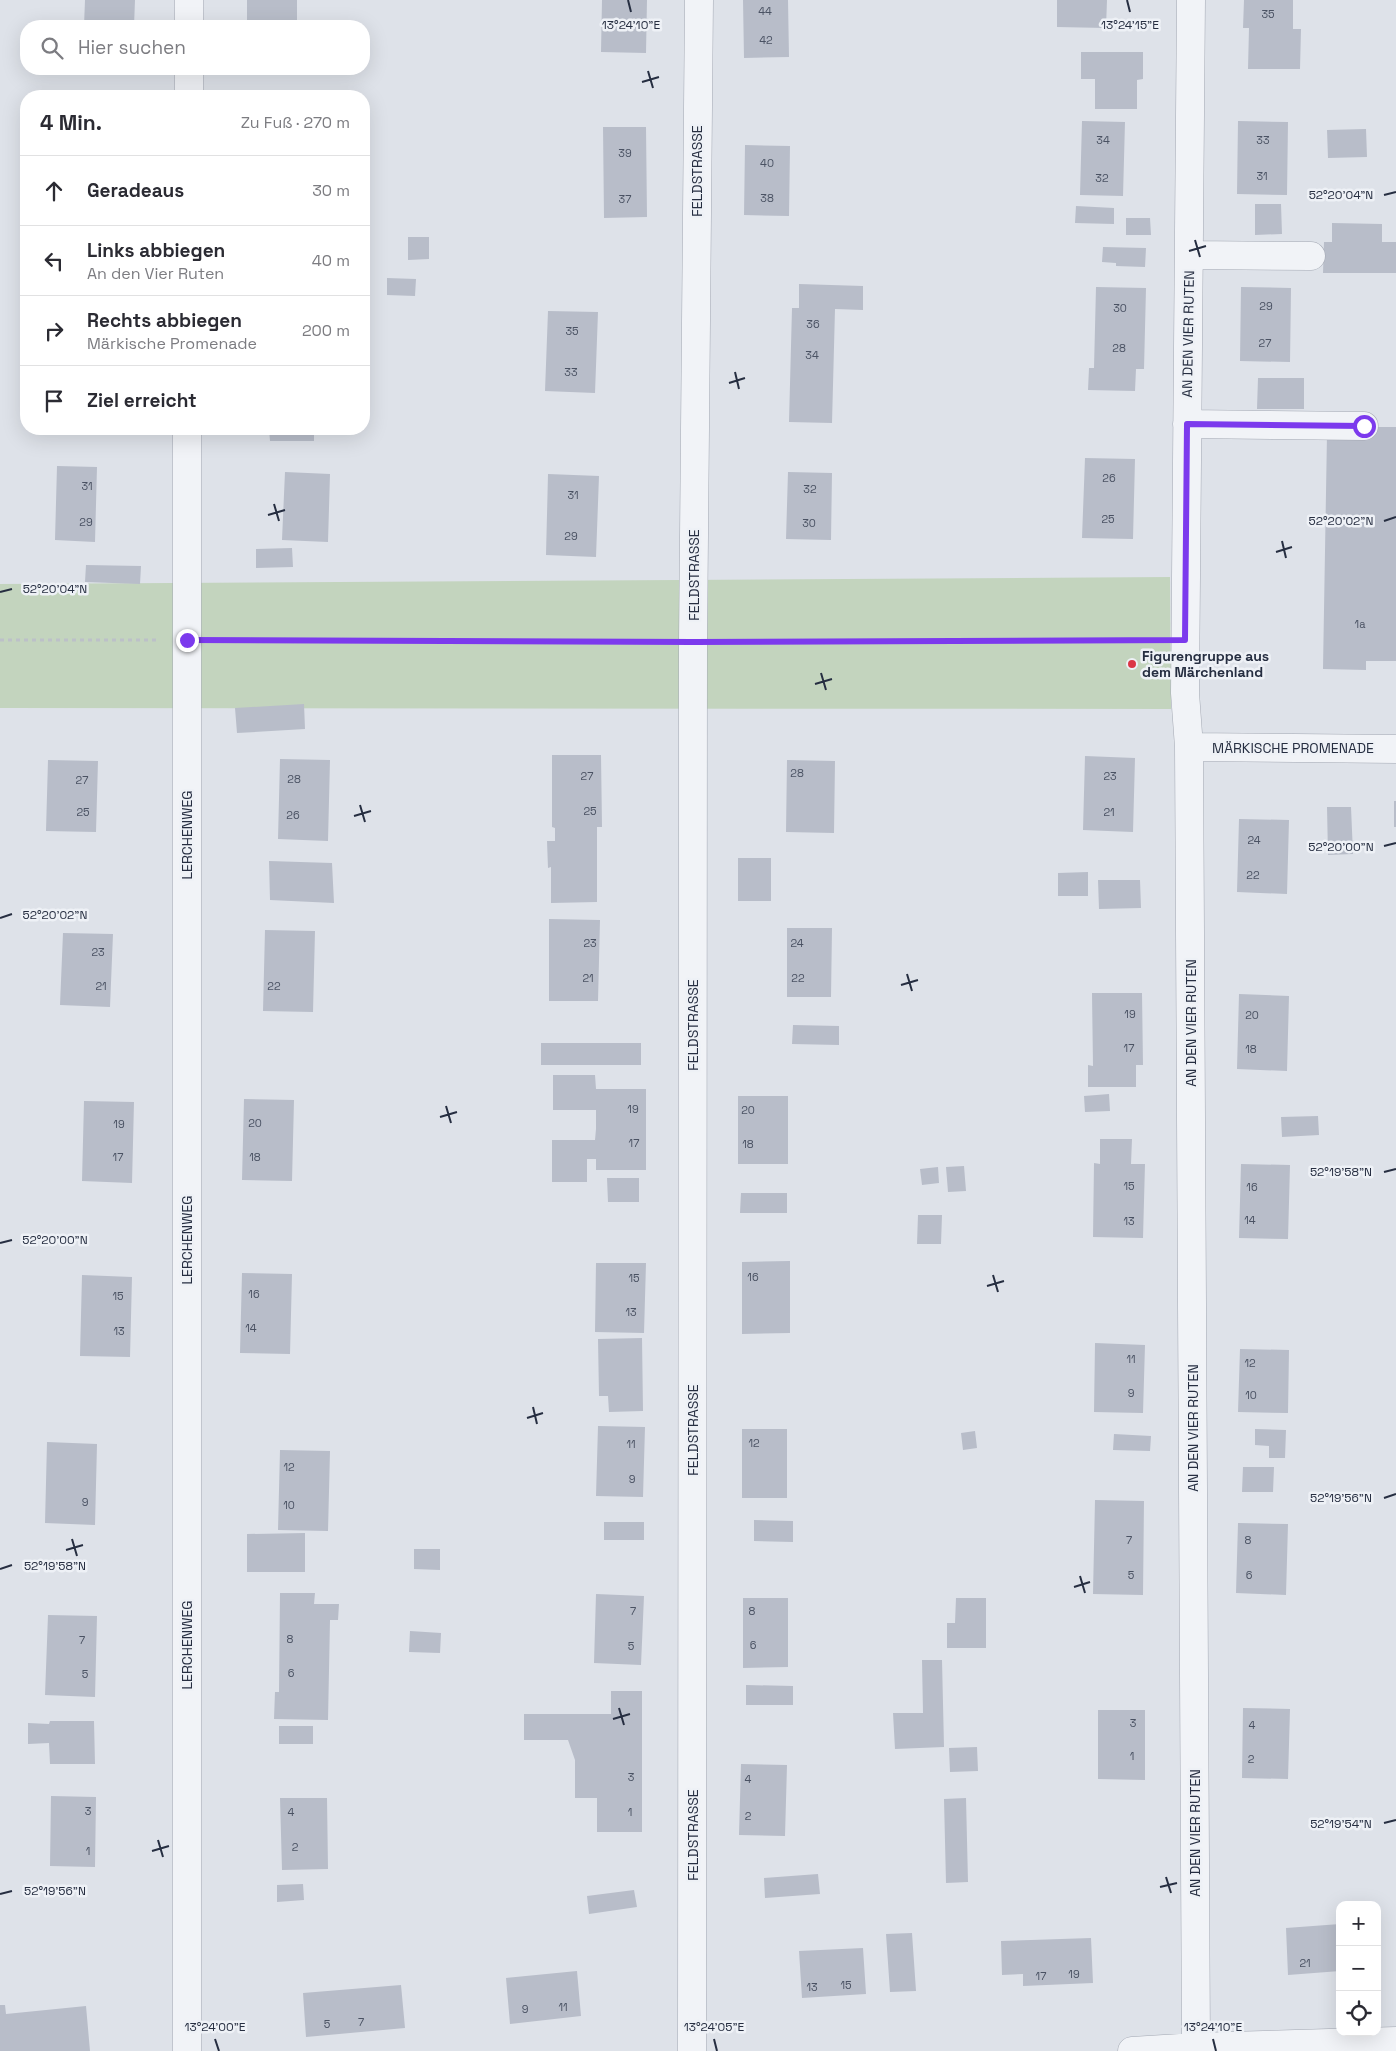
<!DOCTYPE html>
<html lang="de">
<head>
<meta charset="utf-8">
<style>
	:root { --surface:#fff; --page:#f2f2f3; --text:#2b2b33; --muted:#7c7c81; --line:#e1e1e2 }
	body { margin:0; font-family:"Space Grotesk",sans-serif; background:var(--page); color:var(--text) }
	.controls { position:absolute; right:15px; bottom:15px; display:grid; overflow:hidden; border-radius:10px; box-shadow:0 5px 20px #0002 }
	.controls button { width:45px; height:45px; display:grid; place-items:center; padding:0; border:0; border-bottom:1px solid var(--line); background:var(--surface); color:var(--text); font:25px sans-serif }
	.stop { position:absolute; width:15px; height:15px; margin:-11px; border:4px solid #7c3aed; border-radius:50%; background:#fff }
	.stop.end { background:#7c3aed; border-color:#fff; box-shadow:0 1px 5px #0008 }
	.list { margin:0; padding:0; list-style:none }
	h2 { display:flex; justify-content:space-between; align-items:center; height:65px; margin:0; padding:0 20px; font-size:21px }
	h2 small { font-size:16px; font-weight:400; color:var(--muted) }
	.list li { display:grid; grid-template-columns:32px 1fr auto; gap:15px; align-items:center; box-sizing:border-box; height:70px; padding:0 20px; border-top:1px solid var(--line) }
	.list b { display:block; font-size:19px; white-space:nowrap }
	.list p { margin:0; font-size:16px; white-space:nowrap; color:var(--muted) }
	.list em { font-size:16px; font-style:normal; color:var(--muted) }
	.icon { flex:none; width:28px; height:28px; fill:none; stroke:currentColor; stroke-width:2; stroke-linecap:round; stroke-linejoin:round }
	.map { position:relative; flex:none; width:1396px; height:2051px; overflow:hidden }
	.search { position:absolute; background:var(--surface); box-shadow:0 5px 20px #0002; left:20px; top:20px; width:350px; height:55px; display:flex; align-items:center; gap:12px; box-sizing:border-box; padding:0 18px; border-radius:20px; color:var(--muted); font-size:19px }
	.panel { position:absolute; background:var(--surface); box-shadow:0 5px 20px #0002; left:20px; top:90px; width:350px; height:345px; border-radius:20px }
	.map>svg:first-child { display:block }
	.green { fill:#c3d4be }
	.building { fill:#b8bdc9 }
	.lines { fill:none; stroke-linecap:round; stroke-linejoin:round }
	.minor-casing { stroke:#a3a8b3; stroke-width:29 }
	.path { stroke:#bcc0c8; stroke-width:3; stroke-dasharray:4 4; stroke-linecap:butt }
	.minor { stroke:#f1f3f7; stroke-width:28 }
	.route { stroke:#7c3aed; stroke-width:6 }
	.ticks { fill:none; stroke:#262e41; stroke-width:2 }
	.poi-dot { fill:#db3646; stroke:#eef1f6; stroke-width:2 }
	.labels { text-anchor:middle; stroke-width:5; stroke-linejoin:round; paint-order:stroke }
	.number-label { font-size:11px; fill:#4a5263 }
	.street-label { font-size:14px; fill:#262e41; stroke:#eef1f6 }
	.poi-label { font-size:14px; font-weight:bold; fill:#262e41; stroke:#eef1f6; text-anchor:start }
	.ticks-label { font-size:12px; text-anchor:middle; fill:#262e41; stroke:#eef1f6; stroke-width:5; stroke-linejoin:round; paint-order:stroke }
</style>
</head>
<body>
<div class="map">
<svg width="1396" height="2051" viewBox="0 0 1396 2051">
	<rect width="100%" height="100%" fill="#dee2e9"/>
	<path class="green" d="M1170,577L1171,709L0,708V584Z"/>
	<path class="building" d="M85,0H135L134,26H84Z
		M247,0H297V26H247Z
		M602,0H647L646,53L601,52Z
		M743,0H788L789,57L744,58Z
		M1057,0H1107L1106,28L1057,27Z
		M1244,0H1293V29H1301L1300,69H1248L1249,28H1243Z
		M1081,52H1143V79L1137,80V109H1095V79H1081Z
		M1082,121L1125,122L1123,196L1080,195Z
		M1238,121L1288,122L1287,195L1237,194Z
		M603,127H646L647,217L604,218Z
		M1366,129L1367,157L1328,158L1327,130Z
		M745,145L790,146L789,216L744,215Z
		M1255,204H1281L1282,234L1255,235Z
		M1076,206L1114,208V224L1075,223Z
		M1126,218H1150L1151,235H1126Z
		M1332,223L1382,224V242H1396V273H1323L1324,242H1332Z
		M408,237H429V259L408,260Z
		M1103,247L1146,248L1145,267L1116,266V263L1102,262Z
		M387,278L416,279L415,296L387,295Z
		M799,284L863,286V310L835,309L832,423L789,422L792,308H799Z
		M1096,287L1146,288L1144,369H1136L1135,391L1088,390L1089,368H1094Z
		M1241,287L1291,288L1290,362L1240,361Z
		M548,311L598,312L595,393L545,391Z
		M1258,378H1304V409H1257Z
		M1371,427H1396V661H1366V670L1323,669L1327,434Z
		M269,429H314V441H270Z
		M1085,458L1135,459L1133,539L1082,538Z
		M57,466L97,467L95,542L55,540Z
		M285,472L330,474L328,542L282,540Z
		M788,472L832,473L831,540L786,539Z
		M548,474L599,476L596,557L546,555Z
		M292,548L293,567L256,568V549Z
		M86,565L141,566L140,584L85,582Z
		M304,704L305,729L237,733L235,708Z
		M552,755H601L602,827H597V902L551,903V867L548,868L547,841H555V828L552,827Z
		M1085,756L1135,758L1133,832L1083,830Z
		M280,759L330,760L328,841L278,839Z
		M48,760L98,761L96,832L46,831Z
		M787,760L835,761L834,833L786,832Z
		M1394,801H1396V827H1394Z
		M1327,807H1351L1353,854L1328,855Z
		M1239,819L1289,820L1287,894L1237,892Z
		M738,858H771V901H738Z
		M269,861L332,863L334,903L270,900Z
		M1088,872V896H1058V873Z
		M1098,880H1140L1141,908L1099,909Z
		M549,919L600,920L598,1001H549Z
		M787,928H832L831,997H787Z
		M265,930L315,931L313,1012L263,1011Z
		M63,933L113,934L110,1007L60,1005Z
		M1092,993H1142L1143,1065H1136V1087H1088V1065L1093,1066Z
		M1239,994L1289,996L1287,1071L1237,1069Z
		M793,1025L839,1026V1045L792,1044Z
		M541,1043H641V1065H541Z
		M553,1075H595L596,1089H646V1170H596V1159H587V1182H552V1140H595L596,1129V1110H553Z
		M1109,1094L1110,1111L1085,1112L1084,1096Z
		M738,1096H788V1164H738Z
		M244,1099L294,1100L292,1181L242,1180Z
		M84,1101L134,1102L132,1183L82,1181Z
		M1318,1116L1319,1135L1282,1137L1281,1117Z
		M1100,1139H1132L1131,1164H1145L1143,1238L1093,1237L1094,1163L1100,1164Z
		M1241,1164L1290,1165L1288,1239L1239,1238Z
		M964,1166L966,1191L948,1192L946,1167Z
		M938,1167L939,1183L922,1185L920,1169Z
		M607,1178H639V1202H608Z
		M741,1193H787V1213H740Z
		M918,1215H942L941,1244H917Z
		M790,1261V1333L742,1334V1262Z
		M596,1263H646L644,1333L595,1332Z
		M242,1273L292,1274L290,1354L240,1353Z
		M82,1275L132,1277L130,1357L80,1356Z
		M642,1338L643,1411L609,1412L608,1396H599L598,1339Z
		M1095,1343L1145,1345L1143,1413L1094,1412Z
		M1240,1349L1289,1350L1288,1413L1238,1412Z
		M598,1426L645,1427L643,1497L596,1496Z
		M742,1429H787V1498H742Z
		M1255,1429L1286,1430L1285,1458H1269V1446L1255,1445Z
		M975,1431L977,1448L963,1450L961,1433Z
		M1114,1434L1151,1436L1150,1451L1113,1450Z
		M47,1442L97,1444L95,1525L45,1523Z
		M280,1450L330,1451L328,1531L278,1530Z
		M1243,1467H1274L1273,1492H1242Z
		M1095,1500L1144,1501L1143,1595L1093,1594Z
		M754,1520L793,1521V1542L754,1541Z
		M604,1522H644V1540H604Z
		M1238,1523L1288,1524L1286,1595L1236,1593Z
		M305,1533V1572H247V1534Z
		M414,1549H440V1570L414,1569Z
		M280,1593H315L314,1604H339L338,1620H330L328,1720L274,1719L275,1692H279Z
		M596,1594L644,1596L641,1665L594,1663Z
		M743,1598H788V1667L743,1668Z
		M956,1598H986V1648H947V1623H955Z
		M48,1615L97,1616L95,1697L45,1695Z
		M410,1631L441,1633L440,1653L409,1652Z
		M922,1660H942L944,1747L895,1749L893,1713H923Z
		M746,1685L793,1686V1705H746Z
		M611,1691H642V1832H597V1798H575V1760L568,1740H524V1714H611Z
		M1243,1708L1290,1709L1288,1779L1242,1778Z
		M1098,1710H1145V1780L1098,1779Z
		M50,1721H94L95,1764H50L49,1743L28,1744V1723L49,1724Z
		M279,1726H313V1744H279Z
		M977,1747L978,1771L950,1772L949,1748Z
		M741,1764L787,1765L785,1836L739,1835Z
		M51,1796L96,1797L95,1867L50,1866Z
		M280,1798H327L328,1869L282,1870Z
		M966,1798L968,1882L946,1883L944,1799Z
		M818,1874L820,1894L765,1898L764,1878Z
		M303,1884L304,1900L277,1902V1885Z
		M634,1890L637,1907L589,1914L587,1896Z
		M1340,1924V1971L1288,1975L1286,1928Z
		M912,1933L916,1991L890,1992L886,1934Z
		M1091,1938L1093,1983L1023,1986V1974L1002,1975L1001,1941Z
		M863,1948L866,1994L802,1998L799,1951Z
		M577,1971L581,2016L510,2024L506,1978Z
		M401,1985L405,2028L306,2037L303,1993Z
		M0,2005H5L6,2014L86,2006L90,2051H0Z"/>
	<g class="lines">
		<defs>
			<path id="minor" d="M1191,0L1185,693L1189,747L1196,2047
				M189,26V0
				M189,96V69
				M1189,255L1311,256
				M1187,424L1364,426
				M1189,747L1396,749
				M187,2051V429
				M692,2051L693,643L699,0
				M1132,2051L1196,2047L1396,2041"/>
		</defs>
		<use href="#minor" class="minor-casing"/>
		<path class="path" d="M0,640H157
			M218,640L662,642
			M723,642L1154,640"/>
		<use href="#minor" class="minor"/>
	</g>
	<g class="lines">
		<path class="route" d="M187,640L693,642L1185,640L1187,424L1364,426"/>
	</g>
	<path class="ticks" d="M628,0L631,12M1127,0L1130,12M648,71L653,88M642,82L659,77M1384,195L1396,192M1195,240L1200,257M1189,251L1206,246M735,372L739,389M729,383L745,378M274,504L279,521M268,515L285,510M1384,521L1396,517M1282,541L1286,558M1276,552L1292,547M0,592L12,589M821,673L826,690M815,684L832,679M360,805L365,822M354,816L371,811M1384,846L1396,843M0,918L12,914M907,974L912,991M901,985L918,980M446,1106L451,1123M440,1117L457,1112M1384,1172L1396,1169M0,1243L12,1240M993,1275L998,1292M987,1286L1004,1281M533,1407L537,1424M527,1418L543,1413M1384,1498L1396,1494M72,1539L77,1556M66,1550L83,1545M0,1569L12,1565M1080,1576L1085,1593M1074,1587L1090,1582M619,1708L624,1725M613,1719L630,1714M1384,1823L1396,1820M158,1840L163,1857M152,1851L169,1846M1166,1877L1171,1893M1160,1887L1177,1883M0,1894L12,1891M215,2039L219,2051M714,2039L717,2051M1213,2039L1216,2051"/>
	<circle class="poi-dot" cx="1132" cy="664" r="5"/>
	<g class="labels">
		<g class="number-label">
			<text x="765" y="15">44</text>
			<text x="1268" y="18">35</text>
			<text x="766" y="44">42</text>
			<text x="1103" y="144">34</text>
			<text x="1263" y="144">33</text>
			<text x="625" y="157">39</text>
			<text x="767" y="167">40</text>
			<text x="1262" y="180">31</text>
			<text x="1102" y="182">32</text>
			<text x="767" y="202">38</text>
			<text x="625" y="203">37</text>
			<text x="1266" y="310">29</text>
			<text x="1120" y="312">30</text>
			<text x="813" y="328">36</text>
			<text x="572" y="335">35</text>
			<text x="1265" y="347">27</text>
			<text x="1119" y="352">28</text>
			<text x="812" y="359">34</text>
			<text x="571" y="376">33</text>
			<text x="1109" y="482">26</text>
			<text x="87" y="490">31</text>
			<text x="810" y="493">32</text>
			<text x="573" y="499">31</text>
			<text x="1108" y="523">25</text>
			<text x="86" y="526">29</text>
			<text x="809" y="527">30</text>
			<text x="571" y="540">29</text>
			<text x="1360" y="628">1a</text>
			<text x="797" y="777">28</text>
			<text x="587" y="780">27</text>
			<text x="1110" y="780">23</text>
			<text x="294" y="783">28</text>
			<text x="82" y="784">27</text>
			<text x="590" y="815">25</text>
			<text x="83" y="816">25</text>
			<text x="1109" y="816">21</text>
			<text x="293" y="819">26</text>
			<text x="1254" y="844">24</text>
			<text x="1253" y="879">22</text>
			<text x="590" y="947">23</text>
			<text x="797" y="947">24</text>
			<text x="98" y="956">23</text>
			<text x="588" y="982">21</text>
			<text x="798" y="982">22</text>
			<text x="101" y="990">21</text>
			<text x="274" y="990">22</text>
			<text x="1130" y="1018">19</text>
			<text x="1252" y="1019">20</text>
			<text x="1129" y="1052">17</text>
			<text x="1251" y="1053">18</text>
			<text x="633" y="1113">19</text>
			<text x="748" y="1114">20</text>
			<text x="255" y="1127">20</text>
			<text x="119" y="1128">19</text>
			<text x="634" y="1147">17</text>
			<text x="748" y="1148">18</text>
			<text x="118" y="1161">17</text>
			<text x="255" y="1161">18</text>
			<text x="1129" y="1190">15</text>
			<text x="1252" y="1191">16</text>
			<text x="1250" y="1224">14</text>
			<text x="1129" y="1225">13</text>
			<text x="753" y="1281">16</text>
			<text x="634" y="1282">15</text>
			<text x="254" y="1298">16</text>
			<text x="118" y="1300">15</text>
			<text x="631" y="1316">13</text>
			<text x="251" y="1332">14</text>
			<text x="119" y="1335">13</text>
			<text x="1131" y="1363">11</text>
			<text x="1250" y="1367">12</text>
			<text x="1131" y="1397">9</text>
			<text x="1251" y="1399">10</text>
			<text x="754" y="1447">12</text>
			<text x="631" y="1448">11</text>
			<text x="289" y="1471">12</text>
			<text x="632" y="1483">9</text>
			<text x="85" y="1506">9</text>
			<text x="289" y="1509">10</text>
			<text x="1129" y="1544">7</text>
			<text x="1248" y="1544">8</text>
			<text x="1131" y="1579">5</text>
			<text x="1249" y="1579">6</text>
			<text x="633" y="1615">7</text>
			<text x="752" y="1615">8</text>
			<text x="290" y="1643">8</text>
			<text x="82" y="1644">7</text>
			<text x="753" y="1649">6</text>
			<text x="631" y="1650">5</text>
			<text x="291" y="1677">6</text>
			<text x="85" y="1678">5</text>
			<text x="1133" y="1727">3</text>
			<text x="1252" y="1729">4</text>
			<text x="1132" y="1760">1</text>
			<text x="1251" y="1763">2</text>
			<text x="631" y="1781">3</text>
			<text x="748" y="1783">4</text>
			<text x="88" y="1815">3</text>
			<text x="291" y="1816">4</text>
			<text x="630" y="1816">1</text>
			<text x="748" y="1820">2</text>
			<text x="295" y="1851">2</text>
			<text x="88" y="1855">1</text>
			<text x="1305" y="1967">21</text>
			<text x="1074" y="1978">19</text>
			<text x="1041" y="1980">17</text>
			<text x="846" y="1989">15</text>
			<text x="812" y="1991">13</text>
			<text x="563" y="2011">11</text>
			<text x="525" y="2013">9</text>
			<text x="361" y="2026">7</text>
			<text x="327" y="2028">5</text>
		</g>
		<g class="street-label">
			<text transform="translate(697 171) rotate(-90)" y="5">FELDSTRASSE</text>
			<text transform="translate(1188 334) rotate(-89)" y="5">AN DEN VIER RUTEN</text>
			<text transform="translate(694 575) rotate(-90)" y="5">FELDSTRASSE</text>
			<text x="1293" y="753">MÄRKISCHE PROMENADE</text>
			<text transform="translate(187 835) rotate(-90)" y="5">LERCHENWEG</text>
			<text transform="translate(1191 1023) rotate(-90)" y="5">AN DEN VIER RUTEN</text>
			<text transform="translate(693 1025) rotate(-90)" y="5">FELDSTRASSE</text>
			<text transform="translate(187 1240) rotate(-90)" y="5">LERCHENWEG</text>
			<text transform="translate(1193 1428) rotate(-90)" y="5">AN DEN VIER RUTEN</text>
			<text transform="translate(693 1430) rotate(-90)" y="5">FELDSTRASSE</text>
			<text transform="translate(187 1645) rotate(-90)" y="5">LERCHENWEG</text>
			<text transform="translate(1195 1833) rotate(-90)" y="5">AN DEN VIER RUTEN</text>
			<text transform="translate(693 1835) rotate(-90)" y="5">FELDSTRASSE</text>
		</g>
		<g class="poi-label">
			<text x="1142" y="661">Figurengruppe aus<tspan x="1142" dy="16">dem Märchenland</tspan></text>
		</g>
	</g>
	<g class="ticks-label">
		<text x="631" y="29">13°24'10"E</text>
		<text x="1130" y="29">13°24'15"E</text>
		<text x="1341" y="199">52°20'04"N</text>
		<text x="1341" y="525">52°20'02"N</text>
		<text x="55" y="593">52°20'04"N</text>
		<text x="1341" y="851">52°20'00"N</text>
		<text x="55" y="919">52°20'02"N</text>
		<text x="1341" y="1176">52°19'58"N</text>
		<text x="55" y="1244">52°20'00"N</text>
		<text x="1341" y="1502">52°19'56"N</text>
		<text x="55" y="1570">52°19'58"N</text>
		<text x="1341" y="1828">52°19'54"N</text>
		<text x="55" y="1895">52°19'56"N</text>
		<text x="215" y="2031">13°24'00"E</text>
		<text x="714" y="2031">13°24'05"E</text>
		<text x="1213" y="2031">13°24'10"E</text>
	</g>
</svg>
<div class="controls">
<button>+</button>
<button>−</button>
<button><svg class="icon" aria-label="locate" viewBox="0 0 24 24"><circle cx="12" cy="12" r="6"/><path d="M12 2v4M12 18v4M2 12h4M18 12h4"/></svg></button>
</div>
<div class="stop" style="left:1364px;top:426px"></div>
<div class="stop end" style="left:187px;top:640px"></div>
<div class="search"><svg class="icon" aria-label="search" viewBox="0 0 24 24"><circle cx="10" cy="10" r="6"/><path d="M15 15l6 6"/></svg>Hier suchen</div>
<section class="panel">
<h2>4 Min.<small>Zu Fuß · 270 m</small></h2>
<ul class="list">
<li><svg class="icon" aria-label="ahead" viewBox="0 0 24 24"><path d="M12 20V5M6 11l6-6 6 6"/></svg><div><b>Geradeaus</b></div><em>30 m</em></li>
<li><svg class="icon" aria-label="left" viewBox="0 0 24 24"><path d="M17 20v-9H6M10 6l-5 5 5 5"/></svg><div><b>Links abbiegen</b><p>An den Vier Ruten</p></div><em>40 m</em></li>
<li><svg class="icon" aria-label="right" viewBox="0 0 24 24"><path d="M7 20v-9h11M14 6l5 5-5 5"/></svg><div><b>Rechts abbiegen</b><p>Märkische Promenade</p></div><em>200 m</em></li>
<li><svg class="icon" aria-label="arrive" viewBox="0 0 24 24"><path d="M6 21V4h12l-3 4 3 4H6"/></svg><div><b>Ziel erreicht</b></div></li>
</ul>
</section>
</div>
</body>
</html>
